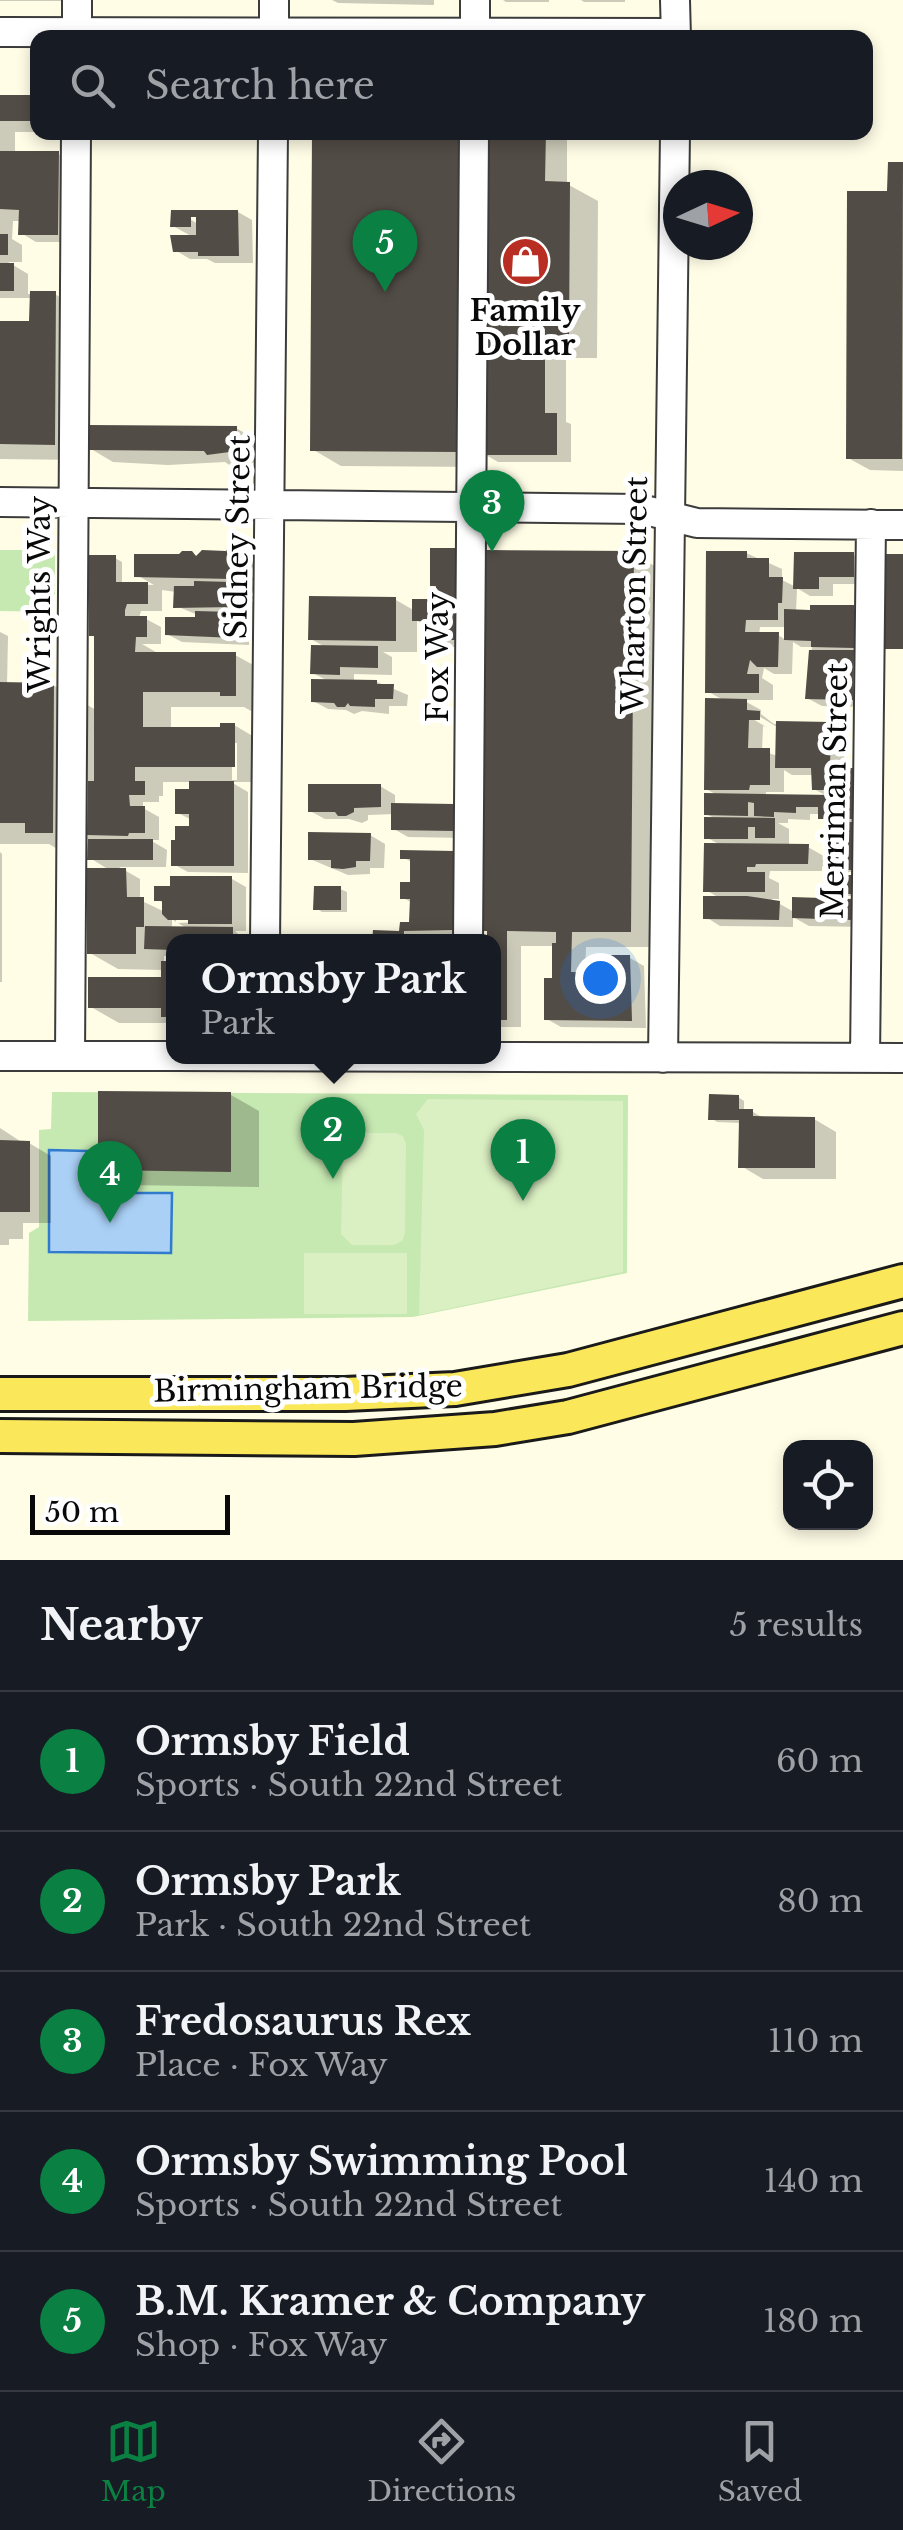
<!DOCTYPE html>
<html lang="en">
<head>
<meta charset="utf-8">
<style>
	:root { --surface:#171b24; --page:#20242c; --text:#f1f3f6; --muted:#9ea1a6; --line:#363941; --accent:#0b8043 }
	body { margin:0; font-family:"Libre Baskerville",serif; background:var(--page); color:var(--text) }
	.controls { position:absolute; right:30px; bottom:30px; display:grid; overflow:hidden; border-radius:20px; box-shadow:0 5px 15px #0003 }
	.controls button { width:90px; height:90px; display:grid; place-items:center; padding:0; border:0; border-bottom:2px solid var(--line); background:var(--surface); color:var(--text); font:50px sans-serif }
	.compass { position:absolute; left:663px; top:170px; width:90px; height:90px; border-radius:50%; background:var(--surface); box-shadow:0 5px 15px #0003; rotate:86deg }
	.scale { position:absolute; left:30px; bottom:25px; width:200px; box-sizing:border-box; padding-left:10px; border:5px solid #090909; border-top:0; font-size:28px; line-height:35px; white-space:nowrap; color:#090909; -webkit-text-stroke:8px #fff; paint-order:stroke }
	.you { position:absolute; left:600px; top:978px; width:35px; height:35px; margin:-25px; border:8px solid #fff; border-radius:50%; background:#1a73e8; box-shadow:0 0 0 15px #1a73e833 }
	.badge { display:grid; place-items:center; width:65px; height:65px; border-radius:50%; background:var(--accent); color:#fff; font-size:32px; font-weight:700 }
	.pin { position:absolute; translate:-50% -82px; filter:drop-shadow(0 2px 5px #0008) }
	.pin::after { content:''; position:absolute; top:52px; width:35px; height:30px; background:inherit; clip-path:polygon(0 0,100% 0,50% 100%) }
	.popup { position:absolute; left:166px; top:934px; width:335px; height:130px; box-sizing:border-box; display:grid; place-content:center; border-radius:20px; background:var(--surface); filter:drop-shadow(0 2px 8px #0005); font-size:32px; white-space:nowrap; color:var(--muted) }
	.popup b { font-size:38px; color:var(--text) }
	.popup::after { content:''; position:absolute; left:50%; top:100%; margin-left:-20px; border:20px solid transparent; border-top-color:var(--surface) }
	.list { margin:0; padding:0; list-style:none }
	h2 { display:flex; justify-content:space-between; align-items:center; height:130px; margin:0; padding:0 40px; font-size:42px }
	h2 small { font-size:32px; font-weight:400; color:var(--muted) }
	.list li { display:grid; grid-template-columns:65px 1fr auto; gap:30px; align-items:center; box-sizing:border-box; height:140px; padding:0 40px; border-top:2px solid var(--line) }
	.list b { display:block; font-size:38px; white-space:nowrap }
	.list p { margin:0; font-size:32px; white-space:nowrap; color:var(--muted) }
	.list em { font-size:32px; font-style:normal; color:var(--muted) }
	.icon { flex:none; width:55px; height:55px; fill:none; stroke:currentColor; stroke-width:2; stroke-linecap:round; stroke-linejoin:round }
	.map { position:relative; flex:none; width:903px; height:1560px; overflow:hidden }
	.search { position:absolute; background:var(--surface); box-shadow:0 5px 15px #0003; left:30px; right:30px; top:30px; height:110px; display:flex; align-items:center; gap:25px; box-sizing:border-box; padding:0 35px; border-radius:20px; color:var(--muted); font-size:38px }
	.sheet { height:830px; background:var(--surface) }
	nav { display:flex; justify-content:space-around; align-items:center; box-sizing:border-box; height:140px; border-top:2px solid var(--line); background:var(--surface); font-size:28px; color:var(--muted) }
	nav a { display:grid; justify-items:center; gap:5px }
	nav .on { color:var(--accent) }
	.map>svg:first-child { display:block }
	.green { fill:#c6e8b1 }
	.pitch { fill:#daefc2 }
	.water { fill:#aad0f6; stroke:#317bce; stroke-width:2.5 }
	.shadow { fill:#0003; fill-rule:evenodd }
	.building { fill:#524c46 }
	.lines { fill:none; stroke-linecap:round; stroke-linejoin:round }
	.minor-casing { stroke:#3c3c3c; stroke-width:32 }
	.major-casing { stroke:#1a1a1a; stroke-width:38 }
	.minor { stroke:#fff; stroke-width:28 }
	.major { stroke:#fbe85a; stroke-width:32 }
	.labels { text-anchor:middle; stroke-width:10; stroke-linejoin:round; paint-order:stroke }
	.poi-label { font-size:30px; font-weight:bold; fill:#090909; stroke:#fff }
	.street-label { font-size:30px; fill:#090909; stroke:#fff }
</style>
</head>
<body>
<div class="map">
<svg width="903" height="1560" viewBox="0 0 903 1560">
	<rect width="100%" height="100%" fill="#fffde6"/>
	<path class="green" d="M0,550H55V612L0,611Z
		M52,1092L628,1095L627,1273L413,1317L28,1321L29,1233L39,1227V1130L51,1129Z"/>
	<path class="pitch" d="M428,1099L623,1101V1272L419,1315L424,1130L416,1114Z
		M354,1133H396L403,1136L406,1144L405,1233L402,1241L394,1245H352L341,1234L343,1144L346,1136Z
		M304,1253H407V1314H304Z"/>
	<path class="water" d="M49,1150L87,1151V1193H172L171,1253L49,1252Z"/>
	<path class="shadow" d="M0,0H74V1H0Z
		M332,0H434V5L338,3Z
		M503,0H549V2H506Z
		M581,0H625V2H584Z
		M0,98H38V132H15V154H58L80,167L72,242H36L21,233V221H13L12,239L22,245V262H8L28,274V294H55L61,298L83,460L0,459V323H39L32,298H0Z
		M315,132H567V184L598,201L597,358H566V422L571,424V462H498L486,455V467L341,466L312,449Z
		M890,164H903V471L870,470L848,458L890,194Z
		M238,212L252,220L253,263H215L207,259H190L175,250L193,237L173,226L183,215L198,224Z
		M236,428L258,441V462L231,466L225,462L168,465L113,462L91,449Z
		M231,550L264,566L262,594L246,593V616H235L248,623L249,645L182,642L167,634L198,620V615L176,606V592L162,590V611H141L139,618L146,619L161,627V644H142L161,655H235L264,671V711H251L244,707H171V730H222L234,725L263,742V782H231L248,792V873L188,872L173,864L192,829V820L178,813L192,792V782H163V796H159V802H143V808L159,817V840H150L167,850L166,867H119L140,879V900L165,912V904L157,899L232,879L246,887V931H235L247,942H173V956H164V964H173V1023H119L91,1007L160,980L164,970L118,969L90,953L111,871L90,858V854H66L49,844H0V632L8,636L7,685H53L96,710L97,638L91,635L115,558L122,562V584L154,585L137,575L198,558L227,554ZM232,743H237V780H232ZM176,918L201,922L178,923L190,930L172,929V919L176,922Z
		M432,551L471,647H447L432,639V628L417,621V652H383L392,657V675L354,674V682H377L408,695L407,706H389V714L362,711L354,714L346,710L328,709L313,701L328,681L313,673L327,648L311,639L396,600L415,611L439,601V589L432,585Z
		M746,553L782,569V580L796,587L854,555L868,563V584H833V596H810L797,588L796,612L853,608L868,616L867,655L856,654L868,661L867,707L822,706L807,698L812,647H801L793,642L792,674H774L764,668L762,678L773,685V700H743L761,710V714L774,724H830L844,733V771H852L866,779L858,872H834L822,866V871H770L769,878L779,883V899H771L794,912L841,901L827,892L851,877L858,881V896H843L866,909V927L809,926L793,917V927L720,926L706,917L721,899L706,890L722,846L706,837L718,820L706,814L719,796L706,789L725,701L707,691ZM760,627H786V640L778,635H759ZM750,711L777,727L778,756L762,751L763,726L766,727L748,716ZM784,770L792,775H814V789L829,797L766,796V792H784ZM810,814H820L827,821V858L808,847L789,846V829L778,823H788V819L810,820Z
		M633,554L662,570L659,947H586L585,975H608L630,958L644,966L646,1028L561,1027L547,1019L554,981V946H521V1027H500L493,1024V942H490V932Z
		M380,786L395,795V806H453L467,815L468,838L408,837L394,829V814L368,815V820L362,823L349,819H325L310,811Z
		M370,835L385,844L384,868H370V874L348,875L310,859Z
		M0,852L2,854V982H0Z
		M453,853L468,862V937L436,938L443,942H432V937L412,938L418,942H375V933H405L402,930L412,924V903L402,897L412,884L413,863L403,857Z
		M340,889L347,892V912H322L316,908Z
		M231,1095L259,1111V1187L129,1185L101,1169Z
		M738,1097L744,1101V1112H753L765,1119H814L836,1132V1179H763L741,1166V1123L717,1122L711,1118Z
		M0,1128L23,1143H29L51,1156V1223H23V1239H9V1245H0Z"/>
	<path class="building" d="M0,95H38V121H0Z
		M312,132H460L458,452L310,451Z
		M482,132H546L545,181L570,182L569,343H545V413H557V455H481Z
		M0,151H59L58,235H18L19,210L0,209Z
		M888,162H903L902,459H846L847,191H887Z
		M171,210H238L239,256H198V252H173L170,235H196V217H191V227H170Z
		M0,234H8V255H0Z
		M0,263H14V291H0Z
		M30,291H56L55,445L0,444V321H29Z
		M89,425L237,426V451L207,455L204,451L89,450Z
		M229,547H236L233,562H237V568H233V579L134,577V554H179L182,551H192L196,556L202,550L226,551Z
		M430,548H458L457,640H430V621H412V599H436V586H430Z
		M486,550L634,551L631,932H572L571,972L605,973V955H630L632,1021L544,1020V978H552V943H556V932L507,931V1020H493V941H487V931H483Z
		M706,551H747V558H769V577H783L782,603H778V620H746L745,632H779L778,667H757L750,660L747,674H759V693H705Z
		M794,552H854V577H819V589H793Z
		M885,554H903V649H885Z
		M89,555H116V582H148V604H127L125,610V616H147V637H136L135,652H236V696H220V692H143V727H220V723H235V767H135V781H145V795H129L130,806H145V833H129L128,836L87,835L88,781H94V636H89Z
		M194,581L232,582L234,607L173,608L174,586H194Z
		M309,596L396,597V641L308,640Z
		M810,605H854V648L811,647V641L784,640V609L810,610Z
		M195,611L234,612L235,638L165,635V617H195Z
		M311,645L378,646V668L340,667V675L310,674Z
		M809,650H854L853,700L805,699Z
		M311,679L377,680V684H394L393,699H375V707L350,706L348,703L345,707H337L334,703L311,702Z
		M0,682L54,683L53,833H25V823H0Z
		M705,698L747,699V710L760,711V720H749L748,748H770V785H750L749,790H704Z
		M776,721L831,722L830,769L853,768V819H818V807H796V813L774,812V817L754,816V803L748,802V816L704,815V793L833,795V790H812L811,768H775Z
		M189,781H234V866H171V840H175V826H189V814H175V789H189Z
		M308,784H381V807L354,808V812L346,816H338L335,812H308Z
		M391,803L454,804V831L391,830Z
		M704,817L775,818V838H755V827H748V839H704Z
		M825,822H852V870H825Z
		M308,832L371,833L370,861H356V867L343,869L331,868V860H308Z
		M88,839H153V860H87Z
		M704,843L809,844L808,864H756L755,867H747V872H765V892H703Z
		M400,850L454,851V930L404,931V941H372L373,930L399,931L400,922H409L410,899H400V882H410V859H400Z
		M87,868H126L127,897H144V927H136V954H87Z
		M824,875H852V894H824Z
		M170,876H232V924H188V920H168L162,914V901H154V886H170Z
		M314,886H341V910H313Z
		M703,896H747L780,901L779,920L703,919Z
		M792,897L852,899V920L792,918Z
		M145,926L233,927V941H173V950L144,949Z
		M161,961H173V1017H161V1008H88V977H161Z
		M98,1091L231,1092V1172L98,1170Z
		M709,1094L739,1095V1109H753V1116L815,1117V1168H738L739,1120H708Z
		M0,1140L30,1141V1212H0Z"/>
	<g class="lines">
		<defs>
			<path id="minor" d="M274,0V38
				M675,0L676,38
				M0,32L676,33
				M77,38V0
				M475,38V0
				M0,502L641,509L697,523L903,525
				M265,942L273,132
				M468,942L474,132
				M0,1056H173
				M70,1056L76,132
				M176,1056L903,1058
				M663,1058L675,132
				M865,1058L871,524"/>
			<path id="major" d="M0,1394H345L455,1389L568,1370L903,1281
				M0,1436L354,1439L495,1429L568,1417L903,1328"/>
		</defs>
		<use href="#minor" class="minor-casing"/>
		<use href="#major" class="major-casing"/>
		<use href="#minor" class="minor"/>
		<use href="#major" class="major"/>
	</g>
	<defs>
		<symbol id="shop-disc" viewBox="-11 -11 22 22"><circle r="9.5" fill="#b92e22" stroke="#fff"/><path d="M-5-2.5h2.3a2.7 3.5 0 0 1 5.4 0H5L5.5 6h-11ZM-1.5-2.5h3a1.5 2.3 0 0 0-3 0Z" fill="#fff"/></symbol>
	</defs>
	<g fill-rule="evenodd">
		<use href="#shop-disc" x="498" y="234" width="55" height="55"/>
	</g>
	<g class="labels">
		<g class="poi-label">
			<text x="525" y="321">Family<tspan x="525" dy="34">Dollar</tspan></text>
		</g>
		<g class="street-label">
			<text transform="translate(238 537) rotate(-89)" y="10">Sidney Street</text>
			<text transform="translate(40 594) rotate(-90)" y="10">Wrights Way</text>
			<text transform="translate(635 595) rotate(-89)" y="10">Wharton Street</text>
			<text transform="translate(438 657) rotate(-90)" y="10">Fox Way</text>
			<text transform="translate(835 791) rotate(-89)" y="10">Merriman Street</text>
			<text transform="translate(308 1389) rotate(-1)" y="10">Birmingham Bridge</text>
		</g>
	</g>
</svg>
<div class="controls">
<button><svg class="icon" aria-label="locate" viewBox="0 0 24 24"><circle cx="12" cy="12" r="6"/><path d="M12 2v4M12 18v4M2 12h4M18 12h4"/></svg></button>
</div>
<svg class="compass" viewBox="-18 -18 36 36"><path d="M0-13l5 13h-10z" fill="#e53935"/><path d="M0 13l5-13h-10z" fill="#9ea1a6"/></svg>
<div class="scale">50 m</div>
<div class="you"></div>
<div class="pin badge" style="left:523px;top:1201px">1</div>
<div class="pin badge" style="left:333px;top:1179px">2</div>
<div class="popup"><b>Ormsby Park</b>Park</div>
<div class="pin badge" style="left:492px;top:552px">3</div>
<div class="pin badge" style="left:110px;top:1223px">4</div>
<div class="pin badge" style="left:385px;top:292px">5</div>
<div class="search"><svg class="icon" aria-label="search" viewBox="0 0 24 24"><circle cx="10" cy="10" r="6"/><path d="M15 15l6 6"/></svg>Search here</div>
</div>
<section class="sheet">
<h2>Nearby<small>5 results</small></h2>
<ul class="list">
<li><span class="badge">1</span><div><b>Ormsby Field</b><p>Sports · South 22nd Street</p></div><em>60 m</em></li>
<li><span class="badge">2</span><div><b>Ormsby Park</b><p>Park · South 22nd Street</p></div><em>80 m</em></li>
<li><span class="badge">3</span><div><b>Fredosaurus Rex</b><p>Place · Fox Way</p></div><em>110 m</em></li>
<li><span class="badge">4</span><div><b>Ormsby Swimming Pool</b><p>Sports · South 22nd Street</p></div><em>140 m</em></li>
<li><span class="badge">5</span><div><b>B.M. Kramer &amp; Company</b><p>Shop · Fox Way</p></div><em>180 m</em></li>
</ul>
</section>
<nav>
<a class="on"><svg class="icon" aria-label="map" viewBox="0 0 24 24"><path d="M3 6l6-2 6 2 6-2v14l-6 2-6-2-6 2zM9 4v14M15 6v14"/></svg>Map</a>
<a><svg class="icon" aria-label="directions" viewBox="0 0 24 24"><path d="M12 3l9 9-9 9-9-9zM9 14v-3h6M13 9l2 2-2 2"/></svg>Directions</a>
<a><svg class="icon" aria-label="saved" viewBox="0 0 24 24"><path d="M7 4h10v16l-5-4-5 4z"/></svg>Saved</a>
</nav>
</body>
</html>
